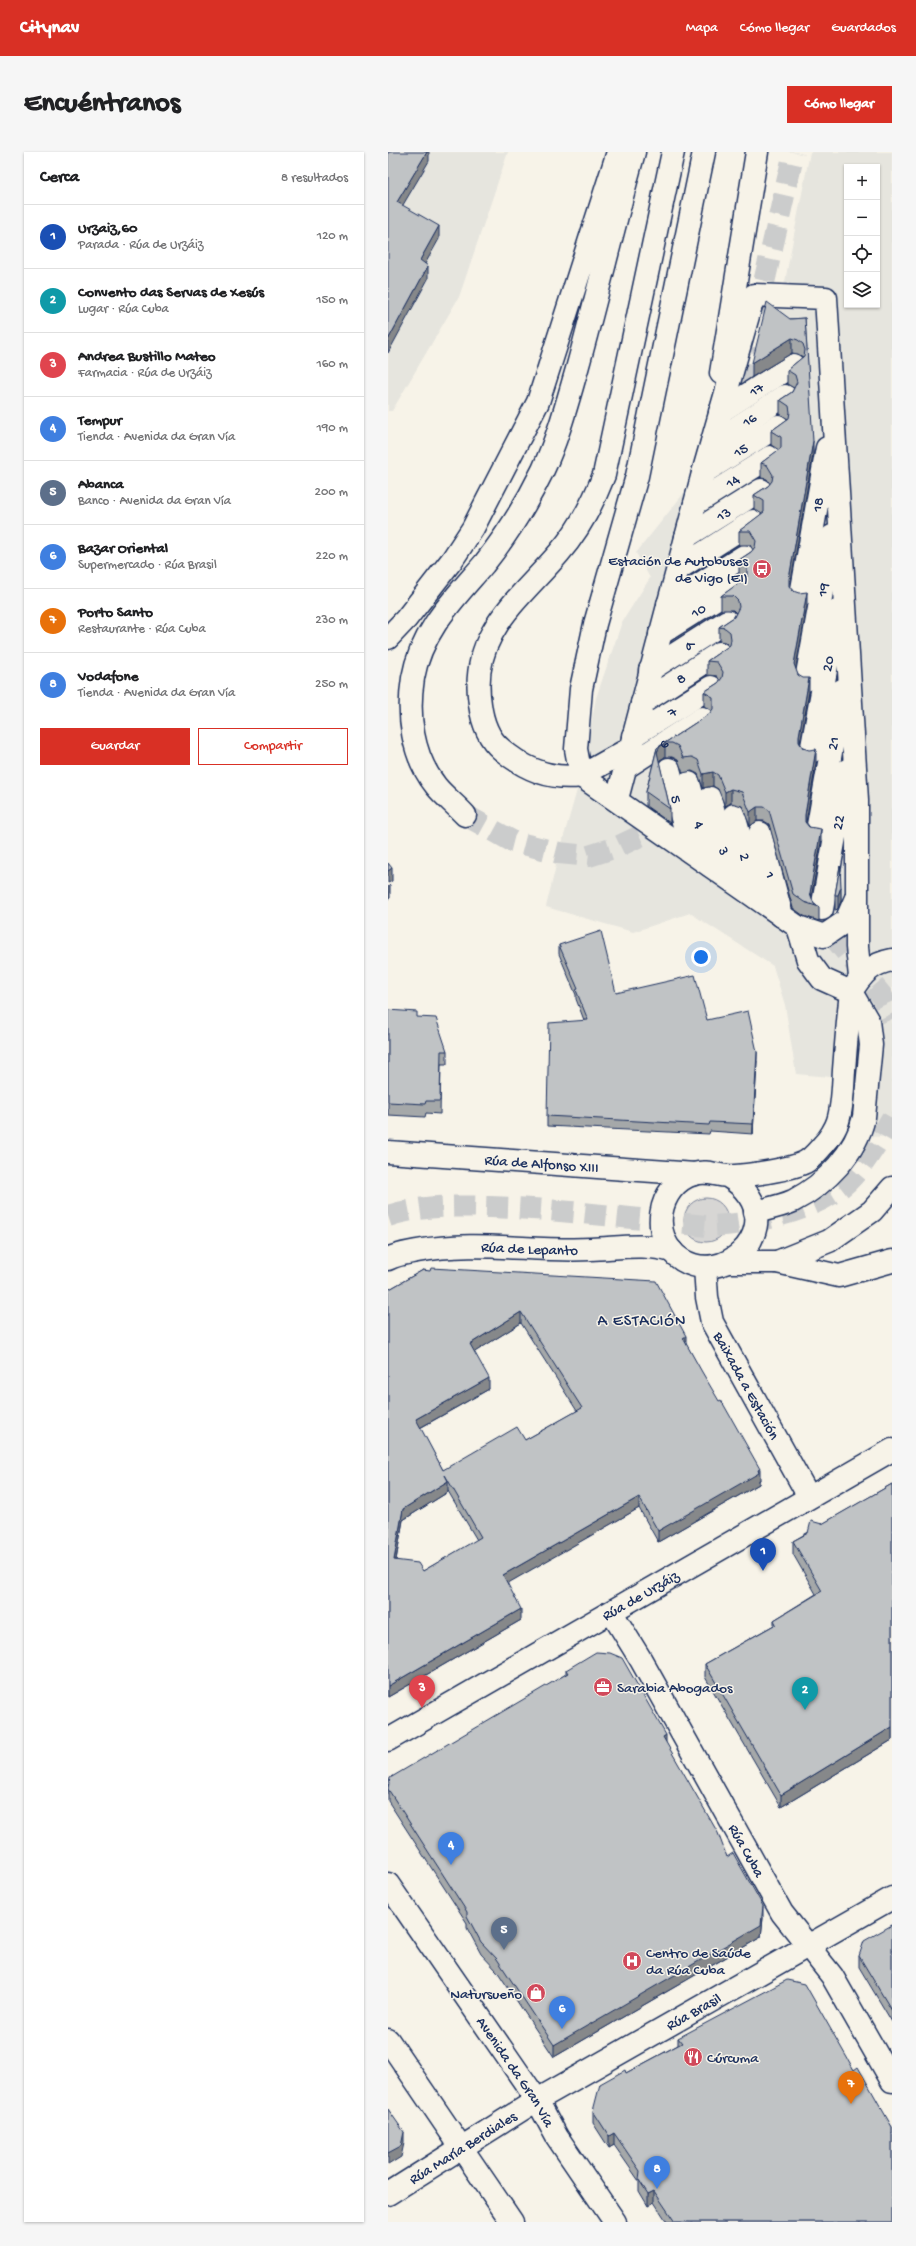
<!DOCTYPE html>
<html lang="es">
<head>
<meta charset="utf-8">
<style>
	:root { --surface:#fff; --page:#f6f6f6; --text:#202124; --muted:#757577; --line:#e0e0e0; --accent:#d93025 }
	body { margin:0; font-family:"Gochi Hand",sans-serif; background:var(--page); color:var(--text) }
	.controls { position:absolute; right:12px; top:12px; display:grid; overflow:hidden; border-radius:0px; box-shadow:0 1px 3px #0004 }
	.controls button { width:36px; height:36px; display:grid; place-items:center; padding:0; border:0; border-bottom:1px solid var(--line); background:var(--surface); color:var(--text); font:20px sans-serif }
	.you { position:absolute; left:313px; top:805px; width:14px; height:14px; margin:-10px; border:3px solid #fff; border-radius:50%; background:#1a73e8; box-shadow:0 0 0 6px #1a73e833 }
	.badge { display:grid; place-items:center; width:26px; height:26px; border-radius:50%; background:var(--accent); color:#fff; font-size:13px; font-weight:700 }
	.pin { position:absolute; translate:-50% -33px; filter:drop-shadow(0 1px 2px #0008) }
	.pin::after { content:''; position:absolute; top:21px; width:14px; height:12px; background:inherit; clip-path:polygon(0 0,100% 0,50% 100%) }
	.list { margin:0; padding:0; list-style:none }
	h2 { display:flex; justify-content:space-between; align-items:center; height:52px; margin:0; padding:0 16px; font-size:17px }
	h2 small { font-size:13px; font-weight:400; color:var(--muted) }
	.list li { display:grid; grid-template-columns:26px 1fr auto; gap:12px; align-items:center; box-sizing:border-box; height:64px; padding:0 16px; border-top:1px solid var(--line) }
	.list b { display:block; font-size:15px; white-space:nowrap }
	.list p { margin:0; font-size:13px; white-space:nowrap; color:var(--muted) }
	.list em { font-size:13px; font-style:normal; color:var(--muted) }
	.actions { display:flex; gap:8px; padding:12px 16px }
	.actions a { flex:1; padding:9px 0; border:1px solid var(--accent); border-radius:0px; text-align:center; font-size:14px; color:var(--accent) }
	.actions .main { background:var(--accent); color:#fff }
	.icon { flex:none; width:22px; height:22px; fill:none; stroke:currentColor; stroke-width:2; stroke-linecap:round; stroke-linejoin:round }
	.map { position:relative; flex:none; width:504px; height:2070px; overflow:hidden; border-radius:0px }
	header { display:flex; align-items:center; gap:24px; box-sizing:border-box; height:56px; padding:0 20px; background:var(--accent); color:#fff }
	header strong { font-size:19px }
	nav { display:flex; gap:22px; margin-inline-start:auto; font-size:14px }
	.intro { display:flex; align-items:center; justify-content:space-between; box-sizing:border-box; height:96px; padding:0 24px }
	h1 { margin:0; font-size:28px }
	.button { padding:10px 18px; border-radius:0px; background:var(--accent); color:#fff; font-size:14px; font-weight:700 }
	main { display:flex; gap:24px; padding:0 24px }
	aside { flex:1; background:var(--surface); border-radius:0px; box-shadow:0 1px 3px #0004 }
	.map>svg:first-child { display:block }
	.built { fill:#e6e5de; fill-rule:evenodd }
	.green { fill:#d7d6d4; stroke:#798299 }
	.lines { fill:none; stroke-linecap:round; stroke-linejoin:round }
	.highway-tunnel { stroke:#cbcccc; stroke-width:22; stroke-dasharray:22 11; stroke-linecap:butt }
	.minor-casing { stroke:#1b2f5e; stroke-width:25 }
	.major-casing { stroke:#1b2f5e; stroke-width:25 }
	.highway-casing { stroke:#1b2f5e; stroke-width:25 }
	.minor { stroke:#f7f3e8; stroke-width:22 }
	.major { stroke:#f7f3e8; stroke-width:22 }
	.highway { stroke:#f7f3e8; stroke-width:22 }
	.wall { fill:#a5a8a9; stroke:#1b2f5e; fill-rule:evenodd }
	.shaded-wall { fill:#86888a; stroke:#1b2f5e }
	.building { fill:#c0c3c5; stroke:#1b2f5e; fill-rule:evenodd }
	.labels { text-anchor:middle; stroke-width:3; stroke-linejoin:round; paint-order:stroke }
	.street-label { font-size:15px; fill:#1b2f5e; stroke:#f7f3e8 }
	.poi-label { font-size:15px; fill:#1b2f5e; stroke:#f7f3e8; text-anchor:start }
	.neighbourhood-label { font-size:16px; letter-spacing:1px; fill:#1b2f5e; stroke:#f7f3e8 }
</style>
</head>
<body>
<header>
<strong>Citynav</strong>
<nav><a>Mapa</a><a>Cómo llegar</a><a>Guardados</a></nav>
</header>
<div class="intro"><h1>Encuéntranos</h1><a class="button">Cómo llegar</a></div>
<main>
<aside>
<h2>Cerca<small>8 resultados</small></h2>
<ul class="list">
<li><span class="badge" style="background:#1a4fb4">1</span><div><b>Urzaiz,60</b><p>Parada · Rúa de Urzáiz</p></div><em>120 m</em></li>
<li><span class="badge" style="background:#0f9aa8">2</span><div><b>Convento das Servas de Xesús</b><p>Lugar · Rúa Cuba</p></div><em>150 m</em></li>
<li><span class="badge" style="background:#e0444e">3</span><div><b>Andrea Bustillo Mateo</b><p>Farmacia · Rúa de Urzáiz</p></div><em>160 m</em></li>
<li><span class="badge" style="background:#3f7fe0">4</span><div><b>Tempur</b><p>Tienda · Avenida da Gran Vía</p></div><em>190 m</em></li>
<li><span class="badge" style="background:#5c6f8a">5</span><div><b>Abanca</b><p>Banco · Avenida da Gran Vía</p></div><em>200 m</em></li>
<li><span class="badge" style="background:#3f7fe0">6</span><div><b>Bazar Oriental</b><p>Supermercado · Rúa Brasil</p></div><em>220 m</em></li>
<li><span class="badge" style="background:#e8710a">7</span><div><b>Porto Santo</b><p>Restaurante · Rúa Cuba</p></div><em>230 m</em></li>
<li><span class="badge" style="background:#3f7fe0">8</span><div><b>Vodafone</b><p>Tienda · Avenida da Gran Vía</p></div><em>250 m</em></li>
</ul>
<div class="actions"><a class="main">Guardar</a><a>Compartir</a></div>
</aside>
<div class="map">
<svg width="504" height="2070" viewBox="0 0 504 2070">
	<rect width="100%" height="100%" fill="#f7f3e8"/>
	<filter id="ink" filterUnits="userSpaceOnUse"><feTurbulence type="fractalNoise" baseFrequency=".025" numOctaves="2"/><feDisplacementMap in="SourceGraphic" scale="8" xChannelSelector="R" yChannelSelector="G"/><feConvolveMatrix kernelMatrix="1 2 1 2 8 2 1 2 1" color-interpolation-filters="sRGB"/></filter>
	<g filter="url(#ink)">
		<path class="built" d="M0,0H120L71,145L4,259H0Z
			M422,0H504V985L455,984V926L408,922L397,853L385,814L302,761L245,780L158,755L171,701L193,624L208,546L234,470L262,426L248,401L292,346L328,296L393,150ZM459,15H489V153H459Z"/>
		<path class="green" d="M296 1068a22 22 0 1 1 44 0a22 22 0 1 1-44 0Z"/>
		<g class="lines">
			<g class="highway-tunnel">
				<path d="M369,161L406,0"/>
				<path d="M345,264L361,194"/>
				<path id="s1" d="M300,511L303,412L306,392"/>
				<path d="M77,663L124,689L171,701L201,704L229,695L258,681L292,647L307,606L333,347"/>
				<path d="M380,708L400,737L436,773L494,844L504,867"/>
				<path d="M0,1064C33,1053 68,1054 102,1055C175,1057 247,1067 319,1074C364,1073 435,1059 465,1024C480,1007 493,985 504,966"/>
			</g>
			<defs>
				<g id="minor">
					<path id="s2" d="M332,260L405,213"/>
					<path id="s3" d="M324,291L397,244"/>
					<path id="s4" d="M315,321L390,274"/>
					<path id="s5" d="M307,352L382,305"/>
					<path id="s6" d="M298,385L373,338"/>
					<path d="M290,417L365,369"/>
					<path id="s7" d="M413,443L439,296"/>
					<path d="M280,452L356,404"/>
					<path id="s8" d="M272,482L348,434"/>
					<path d="M262,518L339,469"/>
					<path id="s9" d="M418,528L444,384"/>
					<path id="s10" d="M254,551L331,501"/>
					<path id="s11" d="M245,584L323,535"/>
					<path d="M241,597L193,624L410,775L436,784L458,769L468,746"/>
					<path id="s12" d="M423,600L449,458"/>
					<path id="s13" d="M237,616L314,566"/>
					<path id="s14" d="M281,617L303,700"/>
					<path id="s15" d="M301,631L323,714"/>
					<path id="s16" d="M322,646L345,729"/>
					<path d="M229,647L315,321L366,143L438,146L469,648V795L472,825"/>
					<path id="s17" d="M346,663L369,746"/>
					<path id="s18" d="M429,679L454,538"/>
					<path id="s19" d="M372,681L394,764"/>
					<path id="s20" d="M434,757L459,618"/>
					<path id="s21" d="M0,1000L307,1022"/>
					<path d="M339,1024C348,1029 355,1035 361,1044C388,1084 335,1133 294,1108C260,1087 269,1033 306,1022C319,1018 327,1023 339,1024C354,1025 407,1017 419,1009C425,1005 431,998 436,992C441,987 448,976 450,969C455,953 455,934 456,918C458,892 460,866 463,840C474,822 483,812 504,808"/>
					<path d="M367,1060C379,1057 394,1054 405,1049C438,1032 468,1001 476,965L483,893L480,869L463,840L434,827L420,808L410,775"/>
					<path id="s22" d="M0,1107C9,1102 20,1101 29,1099C87,1088 145,1100 203,1097C231,1096 256,1091 284,1099"/>
					<path d="M343,1110H389L451,1124L504,1109"/>
					<path d="M389,1110L441,1089L484,1059L504,1036"/>
					<path id="s23" d="M317,1115L319,1145L324,1170L421,1345"/>
					<path id="s24" d="M224,1461L253,1508L394,1761L444,1824L504,1929"/>
					<path id="s25" d="M0,2042L149,1948L504,1746"/>
				</g>
				<g id="major">
					<path id="s26" d="M0,1588L504,1298"/>
					<path id="s27" d="M0,1732L149,1948L169,1985L227,2070"/>
					<path d="M0,1888L124,2070"/>
				</g>
				<path id="highway" d="M285,0L216,323C205,351 192,377 171,401C131,448 81,482 92,552C94,568 100,586 113,597C136,617 163,628 193,624L188,597L193,537L207,472L249,324L316,0
					M333,221L369,0
					M0,486L18,467L64,408L85,376L150,250L230,0
					M77,663C68,653 56,644 48,634C24,604 19,563 25,526C33,479 67,446 96,412C119,383 139,351 155,318C170,286 179,251 189,217C209,145 226,72 246,0"/>
			</defs>
			<use href="#minor" class="minor-casing"/>
			<use href="#major" class="major-casing"/>
			<use href="#highway" class="highway-casing"/>
			<use href="#minor" class="minor"/>
			<use href="#major" class="major"/>
			<use href="#highway" class="highway"/>
		</g>
		<path class="wall" d="M417,166L425,303L402,434L419,454L407,517L410,523L421,540L412,591L428,611L418,670L433,691L423,746L426,752L431,755V769L416,764L405,756L381,672L376,669H369L362,674L354,654L343,651L337,654L330,637L325,634L315,636L310,622L304,619L295,621L290,608L284,605H277L272,608L271,610L282,657V671L258,654V640L269,596L321,562L324,559L316,554V540L330,531L332,529L329,524L319,523V509L341,494L337,490L331,489V475L346,465L348,461L345,458H333V444L357,427L351,422V408L363,400L365,398L362,393H351V379L374,362L366,357V343L380,334L382,332L379,327L373,326V311L391,298L383,293V279L400,267L392,262V248L404,240L406,236L399,232V218L415,205L410,202L404,201L364,225L402,167Z
			M452,714L453,749L450,757L447,758V743Z
			M171,793L228,841L319,868L369,909L365,982L322,979L321,982L159,974V964L196,868L188,847V843L171,802Z
			M0,858L29,865L59,899V912H53L52,962L38,961L37,965L0,963Z
			M35,1118L298,1192L372,1328H371V1332L270,1390L251,1356L119,1431L133,1468L0,1545V1138ZM133,1171L189,1259L137,1288L55,1318L32,1276L101,1237L86,1200ZM60,1339L89,1388L35,1419L8,1408L15,1368L60,1340Z
			M504,1332V1588L393,1655L317,1525V1512L386,1473V1468L428,1442L405,1402V1389Z
			M178,1518L278,1591L339,1705L375,1766L373,1785L166,1905L109,1819L93,1802L79,1776V1771L0,1649V1637L178,1522Z
			M504,1773V1870L471,1815V1804Z
			M290,1886L466,1918L504,1975V2070H279L266,2050L260,2054L251,2039V2029L226,1993L221,1996L205,1971V1959L238,1921L290,1893Z"/>
		<path class="shaded-wall" d="M39,0H41V9L9,63V50Z
			M51,74V87L32,121V108Z
			M40,114V127L0,201V188Z
			M404,186V201L364,225V211Z
			M425,289V303L401,441V427Z
			M419,440V454L406,526V512Z
			M421,526V540L411,598V584Z
			M277,591V605L272,608L269,614V600L272,594Z
			M428,597V611L417,677V663Z
			M325,620V634L315,636V622Z
			M343,637V651L337,654V640Z
			M369,655V669L362,674V660Z
			M433,677V691L422,752V741Z
			M4,716V729L0,731V719Z
			M2,733V746L0,747V735Z
			M453,735V749L450,757V743Z
			M369,900V909L365,982V972Z
			M133,1160V1171L82,1203V1192Z
			M298,1184V1195L295,1186Z
			M101,1226V1237L28,1278V1267Z
			M372,1317V1328H371V1332L270,1390V1379Z
			M60,1329V1340L15,1368L6,1419V1408L15,1357Z
			M251,1345V1356L115,1434V1423Z
			M133,1457V1468L0,1545V1534Z
			M504,1575V1588L393,1655V1643Z
			M278,1583V1595L275,1585Z
			M375,1754V1766L373,1785L166,1905V1893Z
			M16,1980V1991L13,2005L0,2013V2001Z
			M226,1981V1993L221,1996V1984Z
			M266,2039V2050L260,2054V2042Z"/>
		<path class="building" d="M0,0H39L9,50L51,74L32,108L40,114L0,188Z
			M379,150L402,167L417,166L425,289L401,427V434L405,439L411,441L419,440L406,512L410,523L415,526H421L411,584V590L415,596L421,598L428,597L417,663V670L421,675L433,677L422,741L426,752L431,755L416,750L405,742L381,658L376,655H369L362,660L354,640L343,637L337,640L330,623L325,620L315,622L310,608L304,605L295,606L290,594L284,591H277L272,594L269,600L282,657L258,640L269,596L321,562L325,557V545L316,540L330,531L334,526L335,520L329,510L319,509L342,493L343,487L342,480L337,476L331,475L346,465L351,455L350,449L345,444H333L359,425V414L351,408L363,400L367,395L368,389L362,379H351L376,360V349L366,343L380,334L384,329L385,323L379,313L373,311L393,296V285L383,279L401,266L402,260L401,254L392,248L404,240L409,230L407,223L399,218L416,204L417,198L415,192L410,188L404,186L364,211Z
			M0,711L4,716L0,719Z
			M452,714L453,735L450,743H447Z
			M213,779L228,841L307,823L319,868L360,859L369,900L365,972L322,970L321,973L159,964L161,871L200,868L188,838L190,837L171,793Z
			M0,858L29,860V865L48,866L59,899H53L52,949H38L37,952L0,950Z
			M43,1116L268,1129L298,1184L295,1186L314,1220L331,1249L333,1248L372,1317L370,1318L371,1321L270,1379L251,1345L115,1423L133,1457L0,1534V1138L35,1118L42,1119ZM133,1160L194,1256L137,1288L129,1275L55,1318L28,1267L101,1226L82,1192ZM57,1323L93,1385L35,1419L30,1411L6,1408L15,1357L60,1329Z
			M504,1332V1575L393,1643L317,1512L388,1472L386,1468L434,1439L405,1389L420,1381L423,1369L434,1372Z
			M208,1500L222,1501L234,1506L278,1583L275,1585L330,1681L339,1705L345,1701L375,1754L373,1773L166,1893L109,1807L93,1790L79,1764V1760L0,1637L2,1626L180,1521L178,1518Z
			M504,1773V1859L471,1804L476,1789Z
			M399,1828L417,1832L466,1918L470,1915L504,1975V1981H503L504,1982V2070H287L266,2039L260,2042L251,2028L252,2019L226,1981L221,1984L205,1959L212,1932L237,1918L238,1921L294,1891L290,1886Z
			M0,1957L16,1980L13,1994L0,2001Z"/>
	</g>
	<defs>
		<symbol id="bus-disc" viewBox="-11 -11 22 22"><circle r="9.5" fill="#d1495b" stroke="#f7f3e8"/><path d="M-5-6H5V4H4V6H2V4H-2V6H-4V4H-5ZM-3.5-4V0h7V-4ZM-3.5 1.2v1.5H-2V1.2ZM2 1.2v1.5H3.5V1.2Z" fill="#fff"/></symbol>
		<symbol id="office-disc" viewBox="-11 -11 22 22"><circle r="9.5" fill="#d1495b" stroke="#f7f3e8"/><path d="M-6-3h4V-5.5h4V-3h4V5H-6ZM-1-4.5V-3h2v-1.5ZM-6 0V1H6V0Z" fill="#fff"/></symbol>
		<symbol id="hospital-disc" viewBox="-11 -11 22 22"><circle r="9.5" fill="#d1495b" stroke="#f7f3e8"/><path d="M-5-5h3v3.5h4V-5h3V5h-3V1.5h-4V5h-3Z" fill="#fff"/></symbol>
		<symbol id="shop-disc" viewBox="-11 -11 22 22"><circle r="9.5" fill="#d1495b" stroke="#f7f3e8"/><path d="M-5-2.5h2.3a2.7 3.5 0 0 1 5.4 0H5L5.5 6h-11ZM-1.5-2.5h3a1.5 2.3 0 0 0-3 0Z" fill="#fff"/></symbol>
		<symbol id="restaurant-disc" viewBox="-11 -11 22 22"><circle r="9.5" fill="#d1495b" stroke="#f7f3e8"/><path d="M-5-6h1v4h1v-4h1v4h1v-4h1v5L-1.5 .5V6h-2V.5L-5-1ZM5-6V6H3V1.5H1.5Q1.5-4 5-6Z" fill="#fff"/></symbol>
	</defs>
	<g fill-rule="evenodd">
		<use href="#bus-disc" x="363" y="406" width="22" height="22"/>
		<use href="#office-disc" x="204" y="1524" width="22" height="22"/>
		<use href="#hospital-disc" x="233" y="1798" width="22" height="22"/>
		<use href="#shop-disc" x="137" y="1830" width="22" height="22"/>
		<use href="#restaurant-disc" x="294" y="1894" width="22" height="22"/>
	</g>
	<g class="labels">
		<g class="street-label">
			<text dy="5" stroke="none"><textPath href="#s2" startOffset="43">17</textPath></text>
			<text dy="5" stroke="none"><textPath href="#s3" startOffset="44">16</textPath></text>
			<text dy="5" stroke="none"><textPath href="#s4" startOffset="44">15</textPath></text>
			<text dy="5" stroke="none"><textPath href="#s5" startOffset="44">14</textPath></text>
			<text dy="5" stroke="none"><textPath href="#s7" startOffset="92">18</textPath></text>
			<text dy="5" stroke="none"><textPath href="#s6" startOffset="44">13</textPath></text>
			<text dy="5" stroke="none"><textPath href="#s9" startOffset="92">19</textPath></text>
			<text dy="5" stroke="none"><textPath href="#s8" startOffset="45">10</textPath></text>
			<text dy="5" stroke="none"><textPath href="#s1" startOffset="17">9</textPath></text>
			<text dy="5" stroke="none"><textPath href="#s12" startOffset="90">20</textPath></text>
			<text dy="5" stroke="none"><textPath href="#s10" startOffset="46">8</textPath></text>
			<text dy="5" stroke="none"><textPath href="#s11" startOffset="46">7</textPath></text>
			<text dy="5" stroke="none"><textPath href="#s13" startOffset="46">6</textPath></text>
			<text dy="5" stroke="none"><textPath href="#s18" startOffset="89">21</textPath></text>
			<text dy="5" stroke="none"><textPath href="#s14" startOffset="31">5</textPath></text>
			<text dy="5" stroke="none"><textPath href="#s20" startOffset="88">22</textPath></text>
			<text dy="5" stroke="none"><textPath href="#s15" startOffset="43">4</textPath></text>
			<text dy="5" stroke="none"><textPath href="#s16" startOffset="55">3</textPath></text>
			<text dy="5" stroke="none"><textPath href="#s17" startOffset="43">2</textPath></text>
			<text dy="5" stroke="none"><textPath href="#s19" startOffset="43">1</textPath></text>
			<text dy="5" stroke="none"><textPath href="#s21" startOffset="154">Rúa de Alfonso XIII</textPath></text>
			<text dy="5" stroke="none"><textPath href="#s22" startOffset="143">Rúa de Lepanto</textPath></text>
			<text dy="5" stroke="none"><textPath href="#s23" startOffset="128">Baixada a Estación</textPath></text>
			<text dy="5" stroke="none"><textPath href="#s26" startOffset="291">Rúa de Urzáiz</textPath></text>
			<text dy="5" stroke="none"><textPath href="#s24" startOffset="273">Rúa Cuba</textPath></text>
			<text dy="5" stroke="none"><textPath href="#s25" startOffset="356">Rúa Brasil</textPath></text>
			<text dy="5" stroke="none"><textPath href="#s27" startOffset="227">Avenida da Gran Vía</textPath></text>
			<text dy="5" stroke="none"><textPath href="#s25" startOffset="88">Rúa María Berdiales</textPath></text>
		</g>
		<g class="poi-label">
			<text x="360" y="413" text-anchor="end">Estación de Autobuses<tspan x="360" dy="17">de Vigo (EI)</tspan></text>
			<text x="229" y="1540">Sarabia Abogados</text>
			<text x="258" y="1805">Centro de Saúde<tspan x="258" dy="17">da Rúa Cuba</tspan></text>
			<text x="134" y="1846" text-anchor="end">Natursueño</text>
			<text x="319" y="1910">Cúrcuma</text>
		</g>
		<g class="neighbourhood-label">
			<text x="254" y="1173">A ESTACIÓN</text>
		</g>
	</g>
</svg>
<div class="controls">
<button>+</button>
<button>−</button>
<button><svg class="icon" aria-label="locate" viewBox="0 0 24 24"><circle cx="12" cy="12" r="6"/><path d="M12 2v4M12 18v4M2 12h4M18 12h4"/></svg></button>
<button><svg class="icon" aria-label="layers" viewBox="0 0 24 24"><path d="M12 4l9 5-9 5-9-5zM3 14l9 5 9-5"/></svg></button>
</div>
<div class="you"></div>
<div class="pin badge" style="left:375px;top:1419px;background:#1a4fb4">1</div>
<div class="pin badge" style="left:417px;top:1558px;background:#0f9aa8">2</div>
<div class="pin badge" style="left:34px;top:1556px;background:#e0444e">3</div>
<div class="pin badge" style="left:63px;top:1713px;background:#3f7fe0">4</div>
<div class="pin badge" style="left:116px;top:1798px;background:#5c6f8a">5</div>
<div class="pin badge" style="left:174px;top:1877px;background:#3f7fe0">6</div>
<div class="pin badge" style="left:463px;top:1952px;background:#e8710a">7</div>
<div class="pin badge" style="left:269px;top:2037px;background:#3f7fe0">8</div>
</div>
</main>
</body>
</html>
